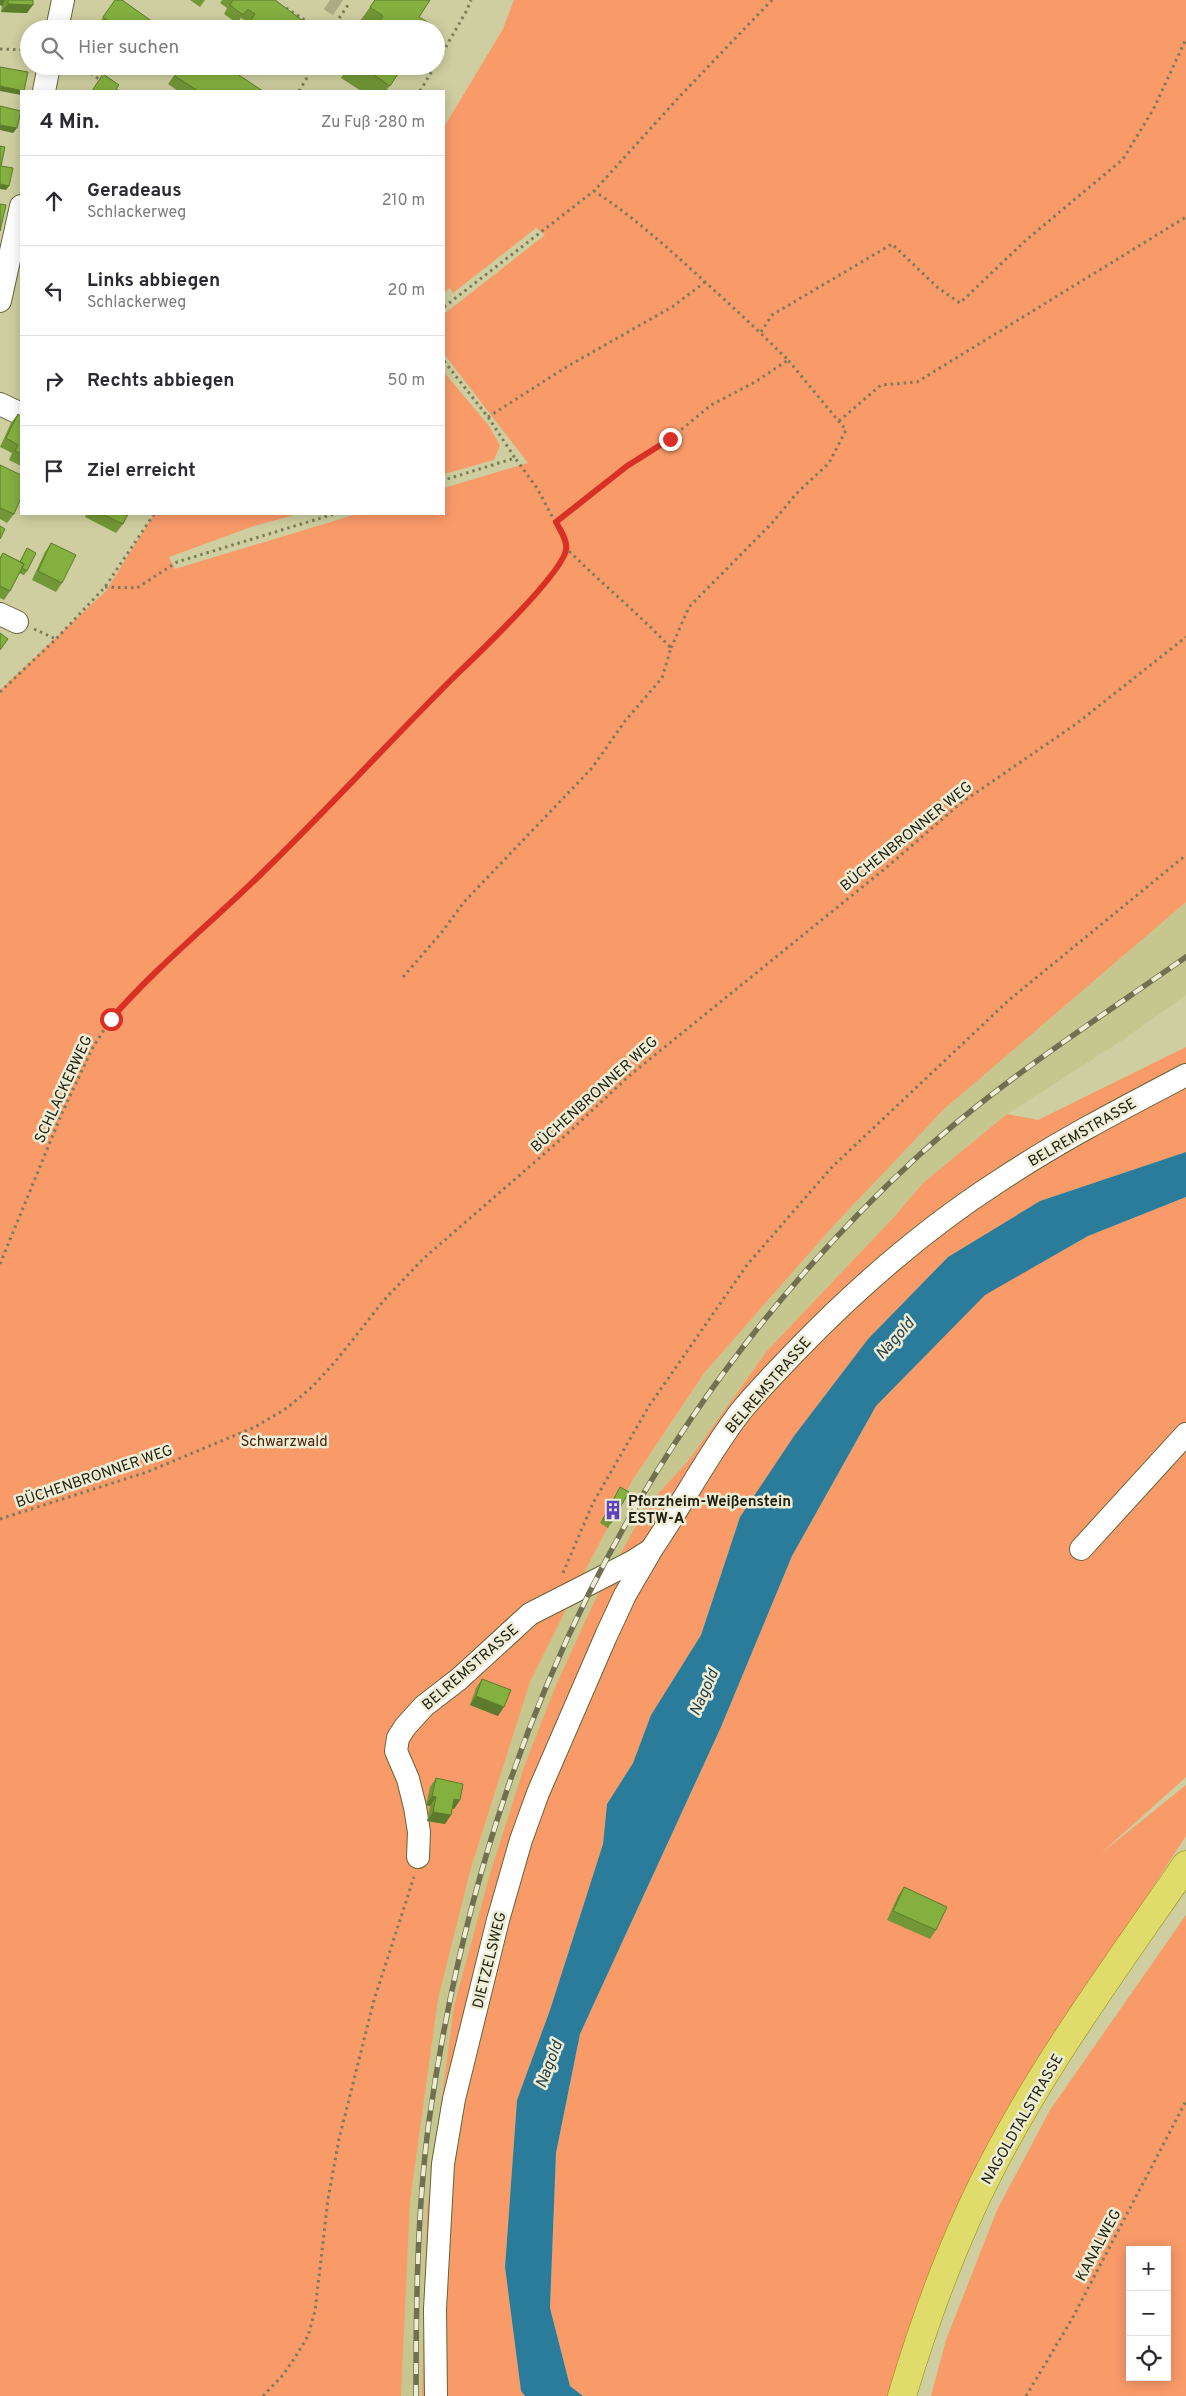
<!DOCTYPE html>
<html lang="de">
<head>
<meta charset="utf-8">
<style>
	:root { --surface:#fff; --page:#f2f2f3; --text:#2b2b33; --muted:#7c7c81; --line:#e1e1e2 }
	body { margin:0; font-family:Overpass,sans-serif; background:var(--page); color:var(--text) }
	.controls { position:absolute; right:15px; bottom:15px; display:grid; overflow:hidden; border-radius:0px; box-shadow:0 2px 12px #0003 }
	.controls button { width:45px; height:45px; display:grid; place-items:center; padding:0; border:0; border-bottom:1px solid var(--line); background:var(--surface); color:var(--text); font:25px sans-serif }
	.stop { position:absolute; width:15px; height:15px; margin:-11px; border:4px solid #d93025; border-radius:50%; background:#fff }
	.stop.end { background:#d93025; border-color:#fff; box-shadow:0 1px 5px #0008 }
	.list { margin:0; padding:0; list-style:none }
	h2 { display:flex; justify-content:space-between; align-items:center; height:65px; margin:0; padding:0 20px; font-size:21px }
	h2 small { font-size:16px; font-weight:400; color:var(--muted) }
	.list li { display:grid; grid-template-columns:32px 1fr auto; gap:15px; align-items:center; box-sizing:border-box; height:90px; padding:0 20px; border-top:1px solid var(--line) }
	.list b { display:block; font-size:19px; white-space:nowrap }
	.list p { margin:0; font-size:16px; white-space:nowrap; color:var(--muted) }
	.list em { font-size:16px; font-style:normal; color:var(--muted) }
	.icon { flex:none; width:28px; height:28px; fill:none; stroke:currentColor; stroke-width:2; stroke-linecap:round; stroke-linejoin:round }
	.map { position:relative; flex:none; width:1186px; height:2396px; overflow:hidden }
	.search { position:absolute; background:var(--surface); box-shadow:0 2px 12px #0003; left:20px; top:20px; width:425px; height:55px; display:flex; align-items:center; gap:12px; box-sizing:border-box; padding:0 18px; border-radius:28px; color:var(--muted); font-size:19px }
	.panel { position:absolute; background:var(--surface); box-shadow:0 2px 12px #0003; left:20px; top:90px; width:425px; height:425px; border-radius:0px }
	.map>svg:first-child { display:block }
	.built { fill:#c6c68f }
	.green { fill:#f99a69; fill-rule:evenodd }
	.water { fill:#2b7b9a }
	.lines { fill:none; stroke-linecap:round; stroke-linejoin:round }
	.minor-tunnel { stroke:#abab83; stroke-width:22; stroke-dasharray:22 11; stroke-linecap:butt }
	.minor-casing { stroke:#656439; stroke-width:24 }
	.major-casing { stroke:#8e8a0b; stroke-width:29 }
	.path { stroke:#7c7c5b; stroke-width:3; stroke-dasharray:2.5 4; stroke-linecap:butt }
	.minor { stroke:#fff; stroke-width:22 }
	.major { stroke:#dfdc6c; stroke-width:28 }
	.rail-casing { stroke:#706f51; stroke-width:5.5 }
	.rail { stroke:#ededd6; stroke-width:4; stroke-dasharray:11; stroke-linecap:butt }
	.wall { fill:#729736 }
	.shaded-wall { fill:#5c7b2c }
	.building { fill:#84b03f; stroke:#5c7b2c }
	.route { stroke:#d93025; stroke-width:6 }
	.labels { text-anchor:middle; stroke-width:5; stroke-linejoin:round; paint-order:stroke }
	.street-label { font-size:15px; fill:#201f0d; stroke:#ededd6 }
	.park-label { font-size:15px; fill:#492008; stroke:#ededd6 }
	.poi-label { font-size:15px; font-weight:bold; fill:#201f0d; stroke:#ededd6; text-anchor:start }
	.water-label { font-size:16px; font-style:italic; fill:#27404a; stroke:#ededd6 }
</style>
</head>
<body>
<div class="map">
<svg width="1186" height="2396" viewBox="0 0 1186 2396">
	<rect width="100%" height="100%" fill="#cecea0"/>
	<path class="built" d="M1186,902V995L1121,1041L1007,1114L923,1183L894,1217L767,1351L688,1461L646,1507L594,1602L558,1680L525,1764L454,2006L427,2209L422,2396H401L410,2202L438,1999L471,1868L530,1682L587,1567L632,1481L705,1372L834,1225L943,1109Z"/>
	<path class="green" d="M514,0H1186V902L944,1109L834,1225L705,1372L632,1481L587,1567L530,1682L471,1868L438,1999L410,2202L401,2396H0V690L106,591L154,514H298L254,526L169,557L175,569L357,514H444V488L528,463L444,354V314L545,235L536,228L453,293L450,288L444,293V127L503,29Z
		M444,372L489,426L500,445L494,460L444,474Z
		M1186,1047V1152L1040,1201L948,1257L868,1339L794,1436L740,1517L701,1635L651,1715L633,1763L607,1804L603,1844L550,2010L517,2100L505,2267L521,2391L525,2396H422L427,2209L454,2006L490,1874L525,1764L556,1685L594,1602L646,1507L688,1461L767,1351L894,1217L923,1183L1007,1114L1038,1120Z
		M1186,1197V1777L1099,1855L1186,1785V1836L1002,2119L963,2195L940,2254L893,2396H583L570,2386L550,2308L556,2153L580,2034L721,1727L792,1556L876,1406L985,1294L1088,1236Z
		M1186,1915V2396H931L946,2340L997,2210L1050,2110ZM1130,2250H1167V2377H1130Z"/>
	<path class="water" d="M1186,1152V1197L1088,1236L985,1295L876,1406L792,1556L721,1727L580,2034L556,2153L550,2308L570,2386L583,2396H525L521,2391L505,2267L517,2100L550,2010L603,1844L607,1804L633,1763L651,1715L701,1635L740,1517L794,1436L868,1339L948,1257L1040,1201Z"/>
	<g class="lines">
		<path class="minor-tunnel" d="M330,0L339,6"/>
		<defs>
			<path id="minor" d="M57,29L63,0
				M44,91L49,66
				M0,301L21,206
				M0,404L21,414
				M0,614L17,622
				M1081,1549L1186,1434
				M418,1857L419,1832L415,1807L408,1779L396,1751L398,1738L405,1727L424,1706L459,1679L530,1614L632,1562L651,1550C682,1505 707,1455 741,1411C758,1390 778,1370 797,1350C858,1287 926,1228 999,1181C1059,1141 1123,1108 1186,1075
				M436,2396L435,2309L443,2164L454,2099L498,1920L521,1840L538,1793L606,1636L625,1595L650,1552"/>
			<path id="major" d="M902,2396C920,2336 941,2276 967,2218C1023,2092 1108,1978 1186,1865"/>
		</defs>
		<use href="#minor" class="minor-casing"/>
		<use href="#major" class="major-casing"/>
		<path class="path" d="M286,8L319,29
			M332,29L348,5L345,3
			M0,49L29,50
			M436,64L467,10L471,0
			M80,66L102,81
			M299,91L314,66
			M420,91L435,66
			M444,307L594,191L681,95L772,0
			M761,332L772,315L892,244L937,287L960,303L1025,241L1123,159L1153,110L1186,39
			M444,361L488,417L515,458L444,480
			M488,417L568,366L672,307L705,282
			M839,421L881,385L917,382L1186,217
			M556,522L590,494L627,466L670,439L711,405L755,382L788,360C761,333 733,307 704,281C669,249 634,217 594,191
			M105,587L137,588L177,562L334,514
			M34,629L56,639
			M671,648L689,607L772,523L796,494L829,463L846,430L788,360
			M0,692L56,639L105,587L154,514
			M403,977L442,932L464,902L592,768L625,721L662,678L671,648C638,613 601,583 567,549
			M0,1264L62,1113L92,1049L111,1019L137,990L220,914L316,820L518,612L560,566L567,549L565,541L537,488L515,458
			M0,1519L147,1472L255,1427L287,1408L312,1387L335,1362L385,1299L423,1259L567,1134L629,1076L887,867L961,803L1076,724L1186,637
			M563,1573L593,1503L649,1406L747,1265L831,1168L1009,1000L1186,855
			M263,2396L283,2375L294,2359L308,2336L315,2311L328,2199L339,2139L374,2000L414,1877
			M1026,2396L1072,2319L1186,2101"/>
		<use href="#minor" class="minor"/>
		<use href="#major" class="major"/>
		<defs>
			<path id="rail" d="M416,2396C416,2304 417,2212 429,2121C482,1746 637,1416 917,1157C999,1082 1095,1021 1186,957"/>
		</defs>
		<use href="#rail" class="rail-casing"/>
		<use href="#rail" class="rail"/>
	</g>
	<path class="wall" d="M0,0H33L27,13L1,12L2,6Z
		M115,0L163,29H101L97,26Z
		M190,0H205L200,7Z
		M222,0H275L314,29H245L249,23L241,18L237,23L224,14L227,8L220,3Z
		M375,0H430L419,17L428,29H365L358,24Z
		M145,66H162L156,74Z
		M181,66L263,91H178L168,84Z
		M294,66H302L299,70Z
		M349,66H403L386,91H361L341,78Z
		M18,414L21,416V466L9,460L12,453L0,447L11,423Z
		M0,465L20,475L21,472L14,514L7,523L0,519Z
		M86,514H128L123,524L116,533L85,517Z
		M51,543L62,583L56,592L32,580L45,552Z
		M27,548V571L24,575L19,573L10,591L4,600L0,598V557L3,553L20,561Z
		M620,1487L611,1523L608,1528L600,1523Z
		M482,1679L498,1716L470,1705L476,1688Z
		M436,1778L460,1800L454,1809H452L451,1815L445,1824L427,1821L430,1806L426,1805L430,1787Z
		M904,1887L936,1930L930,1939L887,1920L898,1896Z"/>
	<path class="shaded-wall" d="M0,0H5L2,6L0,5Z
		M8,4L33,5L27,13L1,12Z
		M0,86L24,91H21V95L0,91Z
		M0,125L17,128L13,133L0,130Z
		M0,184L9,186L6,190L0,189Z
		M476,1696L504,1707L498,1716L470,1705Z
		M432,1796L436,1797L430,1806L426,1805Z
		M454,1799L460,1800L454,1809L448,1808Z
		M433,1812L451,1815L445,1824L427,1821Z"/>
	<path class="building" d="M8,0H33V5L8,4Z
		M115,0H122L163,29H108L107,28L110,22L103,17Z
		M233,0H275L314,29H271L267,26L265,29H263L251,20L255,14L248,9L243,15L230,5Z
		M375,0H430L419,17L431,24L428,29H374L383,16L370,7Z
		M181,66H225L263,91H198L175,76Z
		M361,66H403L390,86Z
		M0,67L28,72L24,91L0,86Z
		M103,74L119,85L116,89L120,91H92Z
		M0,106L21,111L17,128L0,125Z
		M0,146L5,147L1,166L13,168L9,186L0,184Z
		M0,204L6,205L0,231Z
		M18,414L21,416V454L15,451L18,445L6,438Z
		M0,465L21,475V498L14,514L0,508Z
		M102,514H128L123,524Z
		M0,526L5,529L0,539Z
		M51,543L76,555L62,583L38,571Z
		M27,548L36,553L27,571L22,568L24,564L20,562Z
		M3,553L24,564L10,591L0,586V559Z
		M0,633L8,639L0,650Z
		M620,1487L629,1492L611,1523L603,1519Z
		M482,1679L511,1690L504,1707L476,1696Z
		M436,1778L463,1784L460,1800L454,1799L451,1815L433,1812L436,1797L432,1796Z
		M904,1887L947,1907L936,1930L893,1911Z"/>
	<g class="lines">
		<path class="route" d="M111,1019C156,967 211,923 261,874C327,810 389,742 454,677C477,655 561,575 566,550C568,541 560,530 556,522L627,466L670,439"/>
	</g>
	<defs>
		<symbol id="building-bare" viewBox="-9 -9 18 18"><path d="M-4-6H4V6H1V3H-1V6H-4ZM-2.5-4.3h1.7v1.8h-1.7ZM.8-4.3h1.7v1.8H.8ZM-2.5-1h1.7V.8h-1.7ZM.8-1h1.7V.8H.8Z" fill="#5e44bc" stroke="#ededd6" stroke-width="2.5" paint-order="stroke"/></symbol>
	</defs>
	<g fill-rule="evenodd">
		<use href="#building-bare" x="599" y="1496" width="28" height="28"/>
	</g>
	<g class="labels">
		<g class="street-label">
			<text transform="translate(906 836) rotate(-39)" y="5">BÜCHENBRONNER WEG</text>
			<text transform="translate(63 1089) rotate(-65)" y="5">SCHLACKERWEG</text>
			<text transform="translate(594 1094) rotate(-42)" y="5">BÜCHENBRONNER WEG</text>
			<text transform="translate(1082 1132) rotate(-30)" y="5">BELREMSTRASSE</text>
			<text transform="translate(768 1385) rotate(-49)" y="5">BELREMSTRASSE</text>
			<text transform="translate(94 1476) rotate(-19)" y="5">BÜCHENBRONNER WEG</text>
			<text transform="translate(470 1667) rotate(-41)" y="5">BELREMSTRASSE</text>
			<text transform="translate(489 1960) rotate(-76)" y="5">DIETZELSWEG</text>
			<text transform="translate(1022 2119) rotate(-60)" y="5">NAGOLDTALSTRASSE</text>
			<text transform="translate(1098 2245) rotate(-62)" y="5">KANALWEG</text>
		</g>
		<g class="park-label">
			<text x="284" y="1446">Schwarzwald</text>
		</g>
		<g class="poi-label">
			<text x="628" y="1506">Pforzheim-Weißenstein<tspan x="628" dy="17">ESTW-A</tspan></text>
		</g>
		<g class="water-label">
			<text transform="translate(894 1338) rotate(-48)" y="6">Nagold</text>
			<text transform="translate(703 1692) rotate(-66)" y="6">Nagold</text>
			<text transform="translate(548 2064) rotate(-69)" y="6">Nagold</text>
		</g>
	</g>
</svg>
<div class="controls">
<button>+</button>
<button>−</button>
<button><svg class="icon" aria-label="locate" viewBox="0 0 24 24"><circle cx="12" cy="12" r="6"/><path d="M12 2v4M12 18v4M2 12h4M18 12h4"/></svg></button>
</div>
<div class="stop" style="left:111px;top:1019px"></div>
<div class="stop end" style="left:670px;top:439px"></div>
<div class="search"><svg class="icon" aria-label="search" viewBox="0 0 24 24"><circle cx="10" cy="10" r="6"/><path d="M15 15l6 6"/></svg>Hier suchen</div>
<section class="panel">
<h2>4 Min.<small>Zu Fuß · 280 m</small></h2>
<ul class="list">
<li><svg class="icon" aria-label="ahead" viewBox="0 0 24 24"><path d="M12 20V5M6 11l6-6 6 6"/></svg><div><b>Geradeaus</b><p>Schlackerweg</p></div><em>210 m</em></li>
<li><svg class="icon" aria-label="left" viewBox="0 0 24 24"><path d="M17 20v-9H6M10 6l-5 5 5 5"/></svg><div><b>Links abbiegen</b><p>Schlackerweg</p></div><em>20 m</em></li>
<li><svg class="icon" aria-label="right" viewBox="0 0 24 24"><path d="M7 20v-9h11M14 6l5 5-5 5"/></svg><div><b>Rechts abbiegen</b></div><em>50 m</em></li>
<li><svg class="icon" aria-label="arrive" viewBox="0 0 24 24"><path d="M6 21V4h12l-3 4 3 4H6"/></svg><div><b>Ziel erreicht</b></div></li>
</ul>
</section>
</div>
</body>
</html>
